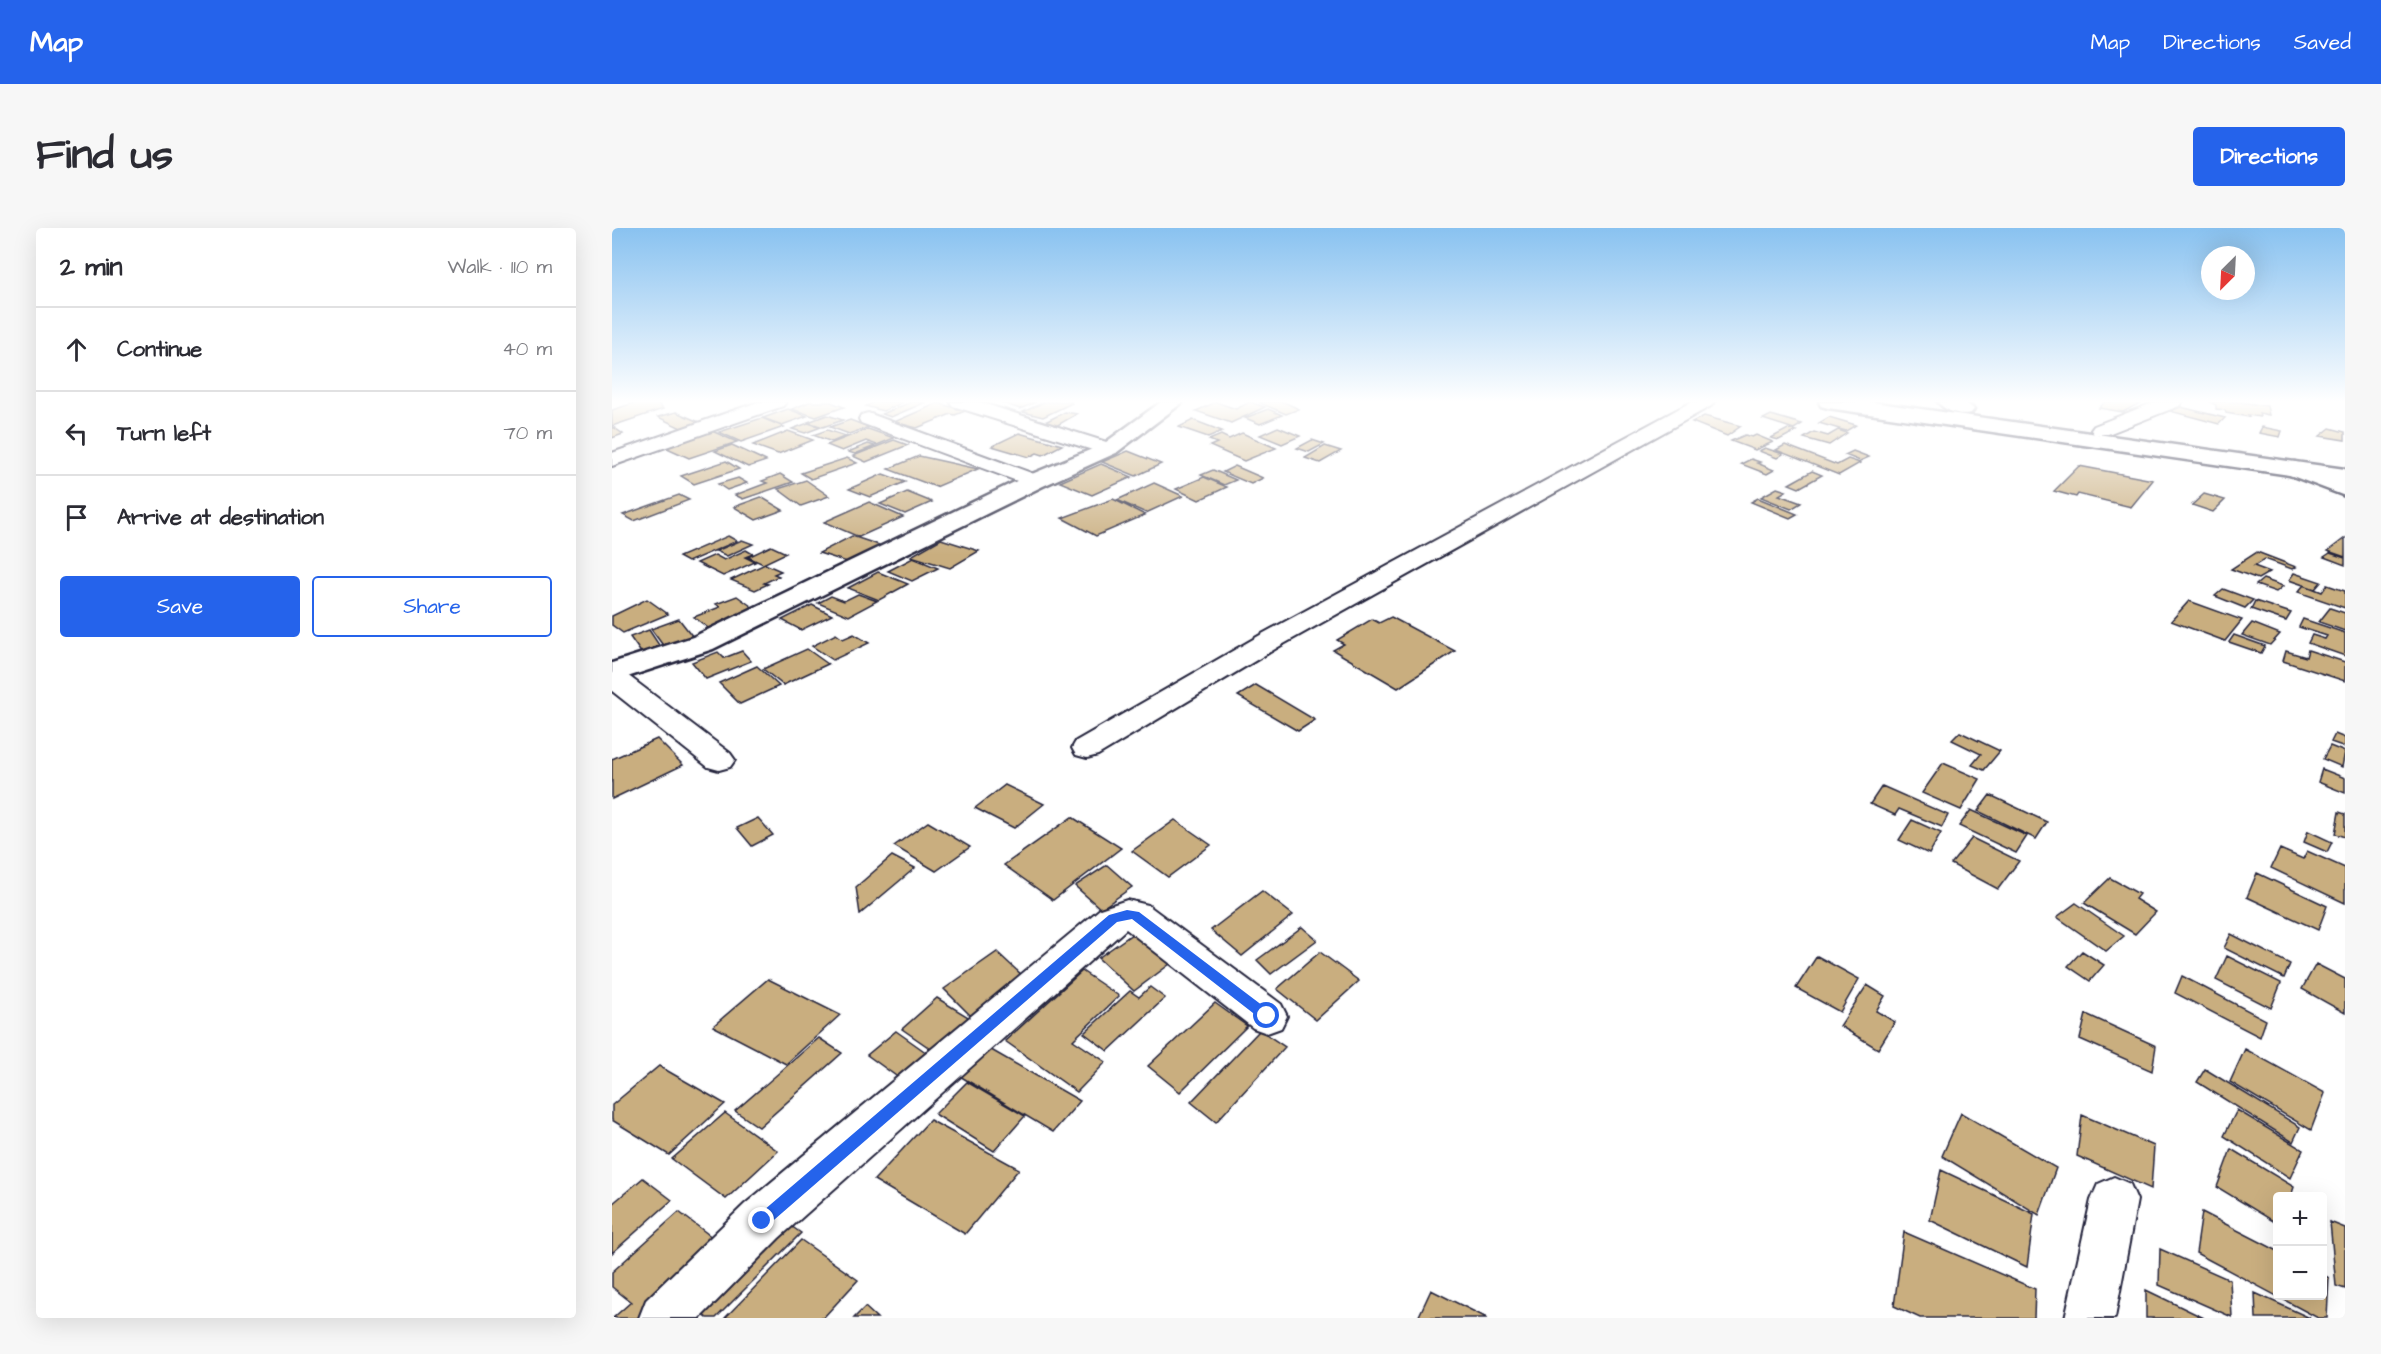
<!DOCTYPE html>
<html lang="en">
<head>
<meta charset="utf-8">
<style>
	:root { --surface:#fff; --page:#f7f7f7; --text:#2b2b33; --muted:#7c7c81; --line:#e1e1e2; --accent:#2563eb }
	body { margin:0; font-family:"Architects Daughter",sans-serif; background:var(--page); color:var(--text) }
	.controls { position:absolute; right:18px; bottom:18px; display:grid; overflow:hidden; border-radius:6px; box-shadow:0 6px 24px #0002 }
	.controls button { width:54px; height:54px; display:grid; place-items:center; padding:0; border:0; border-bottom:2px solid var(--line); background:var(--surface); color:var(--text); font:30px sans-serif }
	.compass { position:absolute; left:1589px; top:18px; width:54px; height:54px; border-radius:50%; background:var(--surface); box-shadow:0 6px 24px #0002; rotate:204deg }
	.stop { position:absolute; width:18px; height:18px; margin:-14px; border:4px solid #2563eb; border-radius:50%; background:#fff }
	.stop.end { background:#2563eb; border-color:#fff; box-shadow:0 2px 6px #0008 }
	.list { margin:0; padding:0; list-style:none }
	h2 { display:flex; justify-content:space-between; align-items:center; height:78px; margin:0; padding:0 24px; font-size:26px }
	h2 small { font-size:20px; font-weight:400; color:var(--muted) }
	.list li { display:grid; grid-template-columns:39px 1fr auto; gap:18px; align-items:center; box-sizing:border-box; height:84px; padding:0 24px; border-top:2px solid var(--line) }
	.list b { display:block; font-size:22px; white-space:nowrap }
	.list em { font-size:20px; font-style:normal; color:var(--muted) }
	.actions { display:flex; gap:12px; padding:18px 24px }
	.actions a { flex:1; padding:14px 0; border:2px solid var(--accent); border-radius:6px; text-align:center; font-size:21px; color:var(--accent) }
	.actions .main { background:var(--accent); color:#fff }
	.icon { flex:none; width:33px; height:33px; fill:none; stroke:currentColor; stroke-width:2; stroke-linecap:round; stroke-linejoin:round }
	.map { position:relative; flex:none; width:1733px; height:1090px; overflow:hidden; border-radius:6px }
	header { display:flex; align-items:center; gap:36px; box-sizing:border-box; height:84px; padding:0 30px; background:var(--accent); color:#fff }
	header strong { font-size:28px }
	nav { display:flex; gap:33px; margin-inline-start:auto; font-size:21px }
	.intro { display:flex; align-items:center; justify-content:space-between; box-sizing:border-box; height:144px; padding:0 36px }
	h1 { margin:0; font-size:42px }
	.button { padding:15px 27px; border-radius:6px; background:var(--accent); color:#fff; font-size:21px; font-weight:700 }
	main { display:flex; gap:36px; padding:0 36px }
	aside { flex:1; background:var(--surface); border-radius:6px; box-shadow:0 6px 24px #0002 }
	.map>svg:first-child { display:block }
	.building { fill:#c9ae7f; stroke:#22223b; stroke-width:1.5 }
	.lines { fill:none; stroke-linecap:round; stroke-linejoin:round }
	.minor-casing { stroke:#22223b; stroke-width:4 }
	.tertiary-casing { stroke:#22223b; stroke-width:5 }
	.secondary-casing { stroke:#22223b; stroke-width:5 }
	.primary-casing { stroke:#22223b; stroke-width:5 }
	.minor { fill:#fff; fill-rule:evenodd }
	.tertiary { fill:#fff; fill-rule:evenodd }
	.secondary { fill:#fff; fill-rule:evenodd }
	.primary { fill:#fff; fill-rule:evenodd }
	.route { fill:#2563eb }
</style>
</head>
<body>
<header>
<strong>Map</strong>
<nav><a>Map</a><a>Directions</a><a>Saved</a></nav>
</header>
<div class="intro"><h1>Find us</h1><a class="button">Directions</a></div>
<main>
<aside>
<h2>2 min<small>Walk · 110 m</small></h2>
<ul class="list">
<li><svg class="icon" aria-label="ahead" viewBox="0 0 24 24"><path d="M12 20V5M6 11l6-6 6 6"/></svg><div><b>Continue</b></div><em>40 m</em></li>
<li><svg class="icon" aria-label="left" viewBox="0 0 24 24"><path d="M17 20v-9H6M10 6l-5 5 5 5"/></svg><div><b>Turn left</b></div><em>70 m</em></li>
<li><svg class="icon" aria-label="arrive" viewBox="0 0 24 24"><path d="M6 21V4h12l-3 4 3 4H6"/></svg><div><b>Arrive at destination</b></div></li>
</ul>
<div class="actions"><a class="main">Save</a><a>Share</a></div>
</aside>
<div class="map">
<svg width="1733" height="1090" viewBox="0 0 1733 1090">
	<rect width="100%" height="100%" fill="#fff"/>
	<filter id="ink" filterUnits="userSpaceOnUse"><feTurbulence type="fractalNoise" baseFrequency=".0167" numOctaves="2"/><feDisplacementMap in="SourceGraphic" scale="12" xChannelSelector="R" yChannelSelector="G"/><feConvolveMatrix kernelMatrix="1 2 1 2 8 2 1 2 1" color-interpolation-filters="sRGB"/></filter>
	<g filter="url(#ink)">
		<path class="building" d="M25,174H44L51,181L0,198L11,206L0,210V182Z
			M197,174H219L232,179L204,189L180,181Z
			M262,174H292L271,183L254,178Z
			M299,174H314L279,189L270,186Z
			M388,174H424L408,181Z
			M432,174H459L460,175L431,189L411,184Z
			M604,174L624,181L638,174L653,179L619,195L584,183Z
			M646,174H672L687,181L674,186Z
			M1493,174H1521L1528,175L1511,184L1487,180Z
			M1598,174H1628L1655,178L1657,187L1647,185L1648,189L1636,187L1637,189L1614,185L1613,182L1604,181V177Z
			M326,175L353,183L343,187L339,186L305,200L282,194Z
			M1569,179L1613,190L1607,196L1558,183Z
			M176,181L195,188L170,197L151,190Z
			M656,181L670,187L648,196L633,190Z
			M64,184L87,194L69,200L46,189Z
			M453,184L465,186L444,198L431,195Z
			M215,187L231,192L211,199L196,194Z
			M1159,187L1190,196L1182,201L1151,191Z
			M1092,188L1129,198L1115,208L1080,194Z
			M1217,189L1244,197L1234,203L1207,195Z
			M150,190L172,199L129,214L107,204Z
			M238,192L257,199L237,206L218,199Z
			M581,192L610,203L596,209L567,199Z
			M196,195L209,199L193,205L180,201Z
			M666,199L688,208L670,216L648,207Z
			M1650,199L1670,203L1668,209L1647,205Z
			M1718,200L1733,204V212L1708,208Z
			M256,201L282,210L265,217L254,213L230,223L215,217Z
			M1176,201L1184,203L1167,212L1159,210Z
			M215,202L234,208L220,214L201,207Z
			M1226,202L1235,205L1217,217L1192,210L1202,204L1216,208Z
			M100,203L125,214L77,230L53,219Z
			M176,203L201,212L166,226L141,217Z
			M407,205L450,217L431,227L425,225L417,229L380,218Z
			M630,205L664,220L632,233L598,218L605,215L597,212L609,207L617,211Z
			M1133,207L1140,209L1144,207L1161,214L1143,222L1119,213Z
			M282,212L296,217L254,234L241,228Z
			M700,212L712,216L697,224L685,220Z
			M256,216L263,218L243,226L236,224Z
			M120,217L154,233L136,239L103,223Z
			M1173,217L1225,237L1236,231L1248,235L1227,247L1164,222Z
			M713,218L729,223L708,235L693,230Z
			M1153,220L1171,226L1165,230L1147,223Z
			M516,223L549,236L524,248L490,234Z
			M1241,223L1257,229L1248,233L1233,227Z
			M307,228L366,241L324,259L276,241Z
			M235,230L245,235L199,251L189,245Z
			M1139,231L1148,234L1145,235L1162,242L1155,246L1129,236Z
			M114,233L127,241L82,256L69,248Z
			M489,236L520,249L480,267L448,254Z
			M623,238L651,250L639,256L611,244Z
			M1467,238L1541,252L1519,279L1466,266L1464,269L1442,263Z
			M601,242L624,252L612,257L589,247Z
			M1200,243L1210,247L1187,260L1177,256Z
			M168,246L181,254L131,271L123,267L155,255L150,253Z
			M271,246L293,254L258,269L237,261Z
			M592,249L615,259L587,272L564,261Z
			M126,250L135,255L115,262L106,256Z
			M194,252L217,268L189,278L166,261Z
			M542,255L571,268L534,285L505,272Z
			M1165,260L1174,263L1167,267L1189,275L1179,281L1149,269Z
			M295,264L320,274L293,286L268,276Z
			M1592,266L1613,272L1601,284L1580,277Z
			M67,267L77,272L22,293L11,287Z
			M149,269L171,282L144,292L122,279Z
			M1146,270L1185,286L1178,290L1139,274Z
			M501,271L533,287L484,308L450,290Z
			M257,274L291,289L247,309L212,294Z
			M116,308L125,313L76,334L67,329Z
			M240,308L270,318L238,335L207,325Z
			M1733,310V329L1716,323Z
			M329,311L367,323L338,340L299,328Z
			M130,312L141,316L115,328L104,323Z
			M159,318L174,325L151,336L136,329Z
			M134,322L141,326L133,329L143,334L111,348L85,335L103,327L112,332Z
			M1645,324L1684,339L1680,341L1653,331L1642,338L1658,344L1646,351L1619,341Z
			M1718,325L1733,330V337L1712,329Z
			M301,330L326,340L300,353L276,343Z
			M153,336L169,343L162,346L167,348L152,355L156,356L143,362L119,352Z
			M266,344L296,356L267,372L236,360Z
			M1682,345L1709,354L1703,361L1677,352Z
			M1651,351L1671,358L1664,364L1644,357Z
			M1692,357L1710,364L1715,357L1733,363V380L1686,364Z
			M1611,361L1641,372L1633,380L1603,368Z
			M246,366L265,373L237,388L206,375L219,368L232,373Z
			M125,368L146,383L100,403L82,389L108,379L104,376Z
			M35,371L56,386L11,405L0,397V388Z
			M1577,373L1630,392L1613,413L1559,393Z
			M1643,373L1679,385L1674,393L1639,381Z
			M200,377L220,387L189,402L170,392Z
			M1718,380L1733,385V403L1707,394Z
			M779,389L843,423L786,460L721,422L732,416L725,412L760,391L767,395Z
			M67,391L81,409L53,420L39,401Z
			M1691,391L1733,405V428L1696,415L1700,407L1713,411L1715,408L1687,399Z
			M1640,395L1668,406L1658,417L1630,407Z
			M37,402L49,420L30,426L18,409Z
			M224,406L231,411L242,406L257,415L221,432L200,418Z
			M1622,407L1653,418L1649,425L1617,414Z
			M195,421L216,436L171,457L151,441Z
			M1696,422L1733,434V453L1671,433L1674,423L1694,429Z
			M130,423L139,433L94,451L80,434L106,424L112,430Z
			M145,438L167,458L128,476L107,455Z
			M644,457L703,492L686,503L626,468Z
			M1348,504L1388,523L1372,542L1360,537L1369,526L1340,512Z
			M1723,506L1733,510V519L1719,514Z
			M45,511L71,537L0,571V531Z
			M1718,518L1733,524L1730,539L1711,531Z
			M1331,535L1368,551L1349,582L1310,565Z
			M1710,541L1733,550V565L1706,554Z
			M393,557L432,576L402,600L363,580Z
			M1270,558L1336,587L1330,599L1287,581L1283,587L1258,576Z
			M1378,567L1435,594L1424,611L1366,583Z
			M1359,582L1415,608L1404,625L1347,598Z
			M1727,584L1733,586V609L1723,606Z
			M460,589L509,620L441,672L392,637Z
			M146,590L161,607L140,618L125,600Z
			M563,592L599,617L556,649L520,623Z
			M1300,592L1329,605L1317,626L1287,612Z
			M316,594L358,619L324,643L282,618Z
			M1696,603L1720,614L1715,624L1692,614Z
			M1360,610L1407,633L1386,661L1339,636Z
			M1668,621L1691,631L1695,623L1733,640V675L1659,640Z
			M280,628L303,640L248,686L244,659Z
			M495,637L520,659L489,681L463,658Z
			M1645,645L1715,678L1706,702L1635,669Z
			M1498,650L1527,666L1523,671L1544,684L1523,706L1472,675Z
			M650,663L681,687L630,728L599,702Z
			M1464,675L1512,708L1494,723L1445,689Z
			M690,699L705,712L659,746L645,732Z
			M523,704L558,736L522,763L486,730Z
			M1619,706L1678,736L1672,750L1612,720Z
			M1470,723L1492,737L1478,753L1456,738Z
			M385,724L412,749L359,788L332,761Z
			M708,724L747,753L704,792L665,761Z
			M1205,728L1247,751L1228,784L1184,760Z
			M1615,728L1669,755L1659,780L1604,752Z
			M1704,736L1733,751V785L1690,761Z
			M470,743L507,768L461,812L494,834L465,864L393,813Z
			M1570,748L1654,792L1648,809L1563,765Z
			M156,751L228,787L174,836L101,798Z
			M1255,757L1273,768L1264,783L1283,794L1266,821L1228,798Z
			M538,759L553,770L496,823L472,805L518,763L527,769Z
			M325,770L358,790L322,823L290,801Z
			M603,775L635,798L568,864L536,838Z
			M1474,786L1544,818L1540,843L1468,811Z
			M648,802L673,819L604,894L579,874Z
			M284,803L315,825L287,850L255,827Z
			M207,810L230,825L147,899L123,883Z
			M374,819L468,873L441,904L346,847Z
			M1633,821L1713,865L1699,902L1618,854Z
			M47,838L113,876L57,927L0,892V877Z
			M1593,841L1688,899L1681,914L1585,854Z
			M355,854L413,888L382,923L323,886Z
			M1625,882L1691,922L1678,950L1612,908Z
			M113,885L166,923L114,971L60,931Z
			M1349,885L1444,940L1427,987L1330,928Z
			M1470,887L1542,918L1539,961L1465,928Z
			M318,892L407,941L353,1006L262,952Z
			M1619,921L1682,959L1679,968H1666V996L1605,959Z
			M1329,942L1422,986L1415,1039L1318,992Z
			M31,950L60,972L0,1025V976Z
			M67,984L109,1016L32,1090H1L19,1074L0,1059V1044Z
			M1590,984L1666,1023V1068H1710V1046L1717,1050L1715,1090H1706L1584,1025Z
			M169,991L189,1005L104,1090H95L80,1078Z
			M1718,994L1733,1000V1061L1724,1058Z
			M1292,1004L1423,1061L1422,1090H1308L1282,1078Z
			M189,1012L246,1052L211,1090H113Z
			M1548,1021L1618,1052L1620,1089L1547,1057Z
			M819,1062L875,1090H806Z
			M1534,1062L1592,1090H1534Z
			M1643,1065L1698,1090H1644Z
			M253,1079L265,1090H242Z"/>
		<g class="lines">
			<defs>
				<path id="minor" d="M146,174H174L171,178L0,238V225Z
					M338,174H367L504,217L507,221L504,225H490L341,178Z
					M1079,174H1102L1099,178L668,418L486,527L475,530L464,527L460,520L464,513L650,406Z
					M1543,174H1570L1567,178L1496,206H1482L1479,202L1482,198Z
					M256,185L430,249L434,253L430,257L423,259L416,257L249,195L247,191L249,187Z
					M0,440L10,443L118,525L123,532L118,539L107,542L96,539L0,463Z
					M515,672L536,677L669,776L675,788L669,800L655,805L641,800L514,701L167,1010L88,1090H27L34,1072L133,976L488,681Z
					M1502,949L1518,956L1525,972L1503,1090H1453L1479,972L1486,956Z"/>
				<path id="tertiary" d="M549,174H571L504,225L431,258L101,421L0,454V435L81,409L415,248L490,217Z
					M1683,234L1733,253V268L1675,246L1672,241L1675,236Z"/>
				<path id="secondary" d="M1326,174H1353L1362,181L1359,185C1348,188 1333,183 1326,174Z"/>
				<path id="primary" d="M1207,174H1260L1733,241V255L1216,180L1209,178Z"/>
			</defs>
			<use href="#minor" class="minor-casing"/>
			<use href="#tertiary" class="tertiary-casing"/>
			<use href="#secondary" class="secondary-casing"/>
			<use href="#primary" class="primary-casing"/>
			<use href="#minor" class="minor"/>
			<use href="#tertiary" class="tertiary"/>
			<use href="#secondary" class="secondary"/>
			<use href="#primary" class="primary"/>
		</g>
	</g>
	<linearGradient id="sky" x2="0" y2="1"><stop stop-color="#89c2f0"/><stop offset="0.53" stop-color="#fff"/><stop offset="1" stop-color="#fff" stop-opacity="0"/></linearGradient>
	<rect width="1733" height="327" fill="url(#sky)"/>
	<path class="route" d="M515,682L527,684L659,784L661,788L659,792H650L520,691L505,694L155,998L150,1000L145,998L142,993L145,988L497,687Z"/>
</svg>
<div class="controls">
<button>+</button>
<button>−</button>
</div>
<svg class="compass" viewBox="-18 -18 36 36"><path d="M0-13l5 13h-10z" fill="#e53935"/><path d="M0 13l5-13h-10z" fill="#7c7c81"/></svg>
<div class="stop" style="left:655px;top:788px"></div>
<div class="stop end" style="left:150px;top:993px"></div>
</div>
</main>
</body>
</html>
